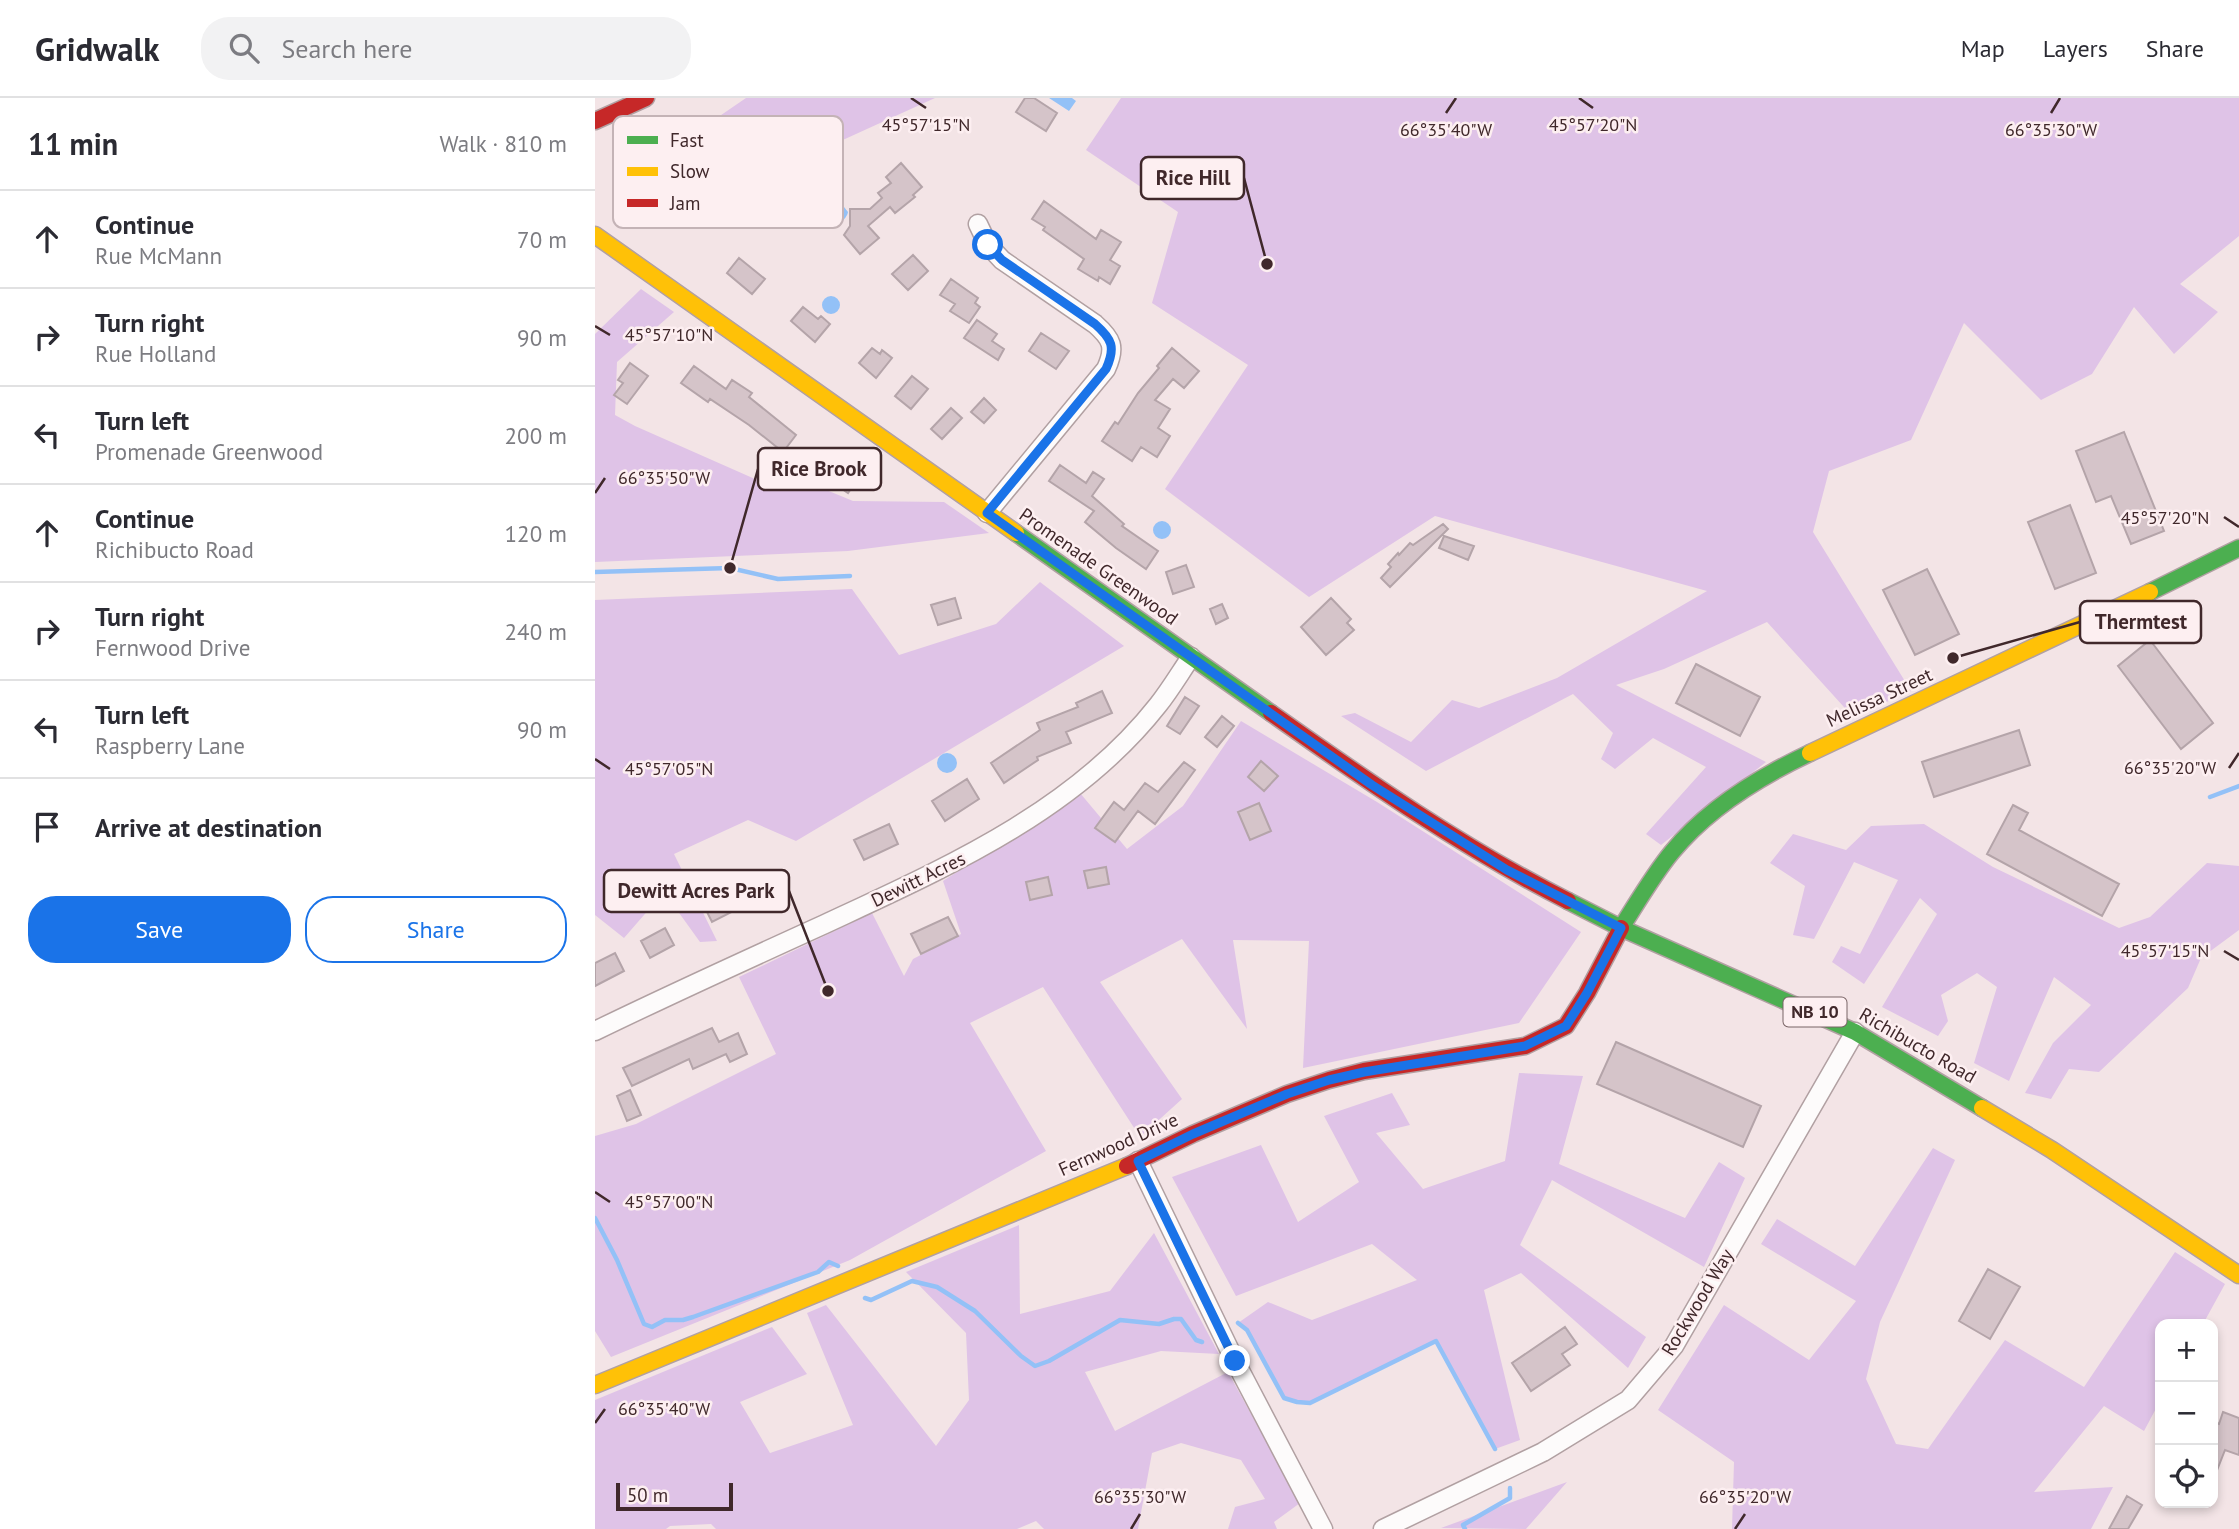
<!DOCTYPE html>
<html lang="en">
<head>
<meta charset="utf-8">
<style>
	:root { --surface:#fff; --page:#f2f2f3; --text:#2b2b33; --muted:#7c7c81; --line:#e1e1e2; --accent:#1a73e8 }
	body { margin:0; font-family:"PT Sans",sans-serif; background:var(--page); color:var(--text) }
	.controls { position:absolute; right:21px; bottom:21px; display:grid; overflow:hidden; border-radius:14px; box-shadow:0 4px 10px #0003 }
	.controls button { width:63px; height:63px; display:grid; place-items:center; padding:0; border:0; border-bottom:2px solid var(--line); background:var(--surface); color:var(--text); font:35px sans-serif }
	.scale { position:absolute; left:21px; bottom:18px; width:117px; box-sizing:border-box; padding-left:7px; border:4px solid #40282b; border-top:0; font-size:19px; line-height:24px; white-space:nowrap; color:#40282b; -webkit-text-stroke:5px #fdeff1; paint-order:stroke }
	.stop { position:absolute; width:21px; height:21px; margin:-16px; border:5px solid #1a73e8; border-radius:50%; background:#fff }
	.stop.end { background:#1a73e8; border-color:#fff; box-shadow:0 2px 7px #0008 }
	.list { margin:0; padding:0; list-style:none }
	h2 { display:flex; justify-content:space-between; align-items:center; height:91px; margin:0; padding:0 28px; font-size:30px }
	h2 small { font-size:23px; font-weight:400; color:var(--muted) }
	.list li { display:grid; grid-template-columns:46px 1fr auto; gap:21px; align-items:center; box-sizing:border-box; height:98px; padding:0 28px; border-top:2px solid var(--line) }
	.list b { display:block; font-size:26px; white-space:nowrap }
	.list p { margin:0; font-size:23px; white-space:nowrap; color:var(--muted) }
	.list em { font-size:23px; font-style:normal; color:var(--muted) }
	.actions { display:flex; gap:14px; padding:21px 28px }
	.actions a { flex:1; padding:16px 0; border:2px solid var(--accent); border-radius:28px; text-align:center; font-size:24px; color:var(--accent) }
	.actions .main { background:var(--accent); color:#fff }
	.icon { flex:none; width:38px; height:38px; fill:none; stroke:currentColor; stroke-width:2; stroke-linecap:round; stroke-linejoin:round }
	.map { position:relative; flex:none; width:1644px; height:1431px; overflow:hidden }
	header { display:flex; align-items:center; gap:42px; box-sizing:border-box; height:98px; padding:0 35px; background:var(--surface); border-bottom:2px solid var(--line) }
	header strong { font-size:33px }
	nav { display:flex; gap:38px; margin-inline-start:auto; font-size:24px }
	.search { width:490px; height:63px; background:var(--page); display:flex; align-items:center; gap:18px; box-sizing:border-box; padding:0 24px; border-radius:28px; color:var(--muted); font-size:26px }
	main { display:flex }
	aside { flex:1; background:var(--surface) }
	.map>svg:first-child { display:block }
	.green { fill:#dfc3e7 }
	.water { fill:#93c1f7 }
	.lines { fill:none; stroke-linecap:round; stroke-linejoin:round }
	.stream { stroke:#93c1f7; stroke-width:4.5 }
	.building { fill:#d5c4c9; stroke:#b4a4a9; stroke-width:2 }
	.street-casing { stroke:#b1a0a2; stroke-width:21 }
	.fast-casing { stroke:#b1a0a2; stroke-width:19 }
	.slow-casing { stroke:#b1a0a2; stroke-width:19 }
	.jam-casing { stroke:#b1a0a2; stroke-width:19 }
	.street { stroke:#fdfbfb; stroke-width:18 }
	.fast { stroke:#4caf50; stroke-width:16 }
	.slow { stroke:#ffc107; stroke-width:16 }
	.jam { stroke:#c62828; stroke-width:16 }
	.route { stroke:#1a73e8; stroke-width:9 }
	.ticks { fill:none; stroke:#40282b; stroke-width:2.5 }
	.labels { text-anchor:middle; stroke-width:5; stroke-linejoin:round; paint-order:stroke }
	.shield { fill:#fdeff1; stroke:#796466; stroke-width:2 }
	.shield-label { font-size:18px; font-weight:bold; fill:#40282b }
	.street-label { font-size:19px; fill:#40282b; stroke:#fdeff1 }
	.key { fill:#fdeff1; stroke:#c4b3b6; stroke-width:2 }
	.key-label { font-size:19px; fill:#40282b }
	.ticks-label { font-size:18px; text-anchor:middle; fill:#40282b; stroke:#fdeff1; stroke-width:5; stroke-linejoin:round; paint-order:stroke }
	.leader { fill:none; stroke:#40282b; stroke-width:2.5 }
	.callout-dot { fill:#40282b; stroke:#fdeff1; stroke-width:2.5 }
	.callout { fill:#fdeff1; stroke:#40282b; stroke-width:2.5 }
	.callout-label { font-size:21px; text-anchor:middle; font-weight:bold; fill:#40282b }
</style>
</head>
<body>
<header>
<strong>Gridwalk</strong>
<div class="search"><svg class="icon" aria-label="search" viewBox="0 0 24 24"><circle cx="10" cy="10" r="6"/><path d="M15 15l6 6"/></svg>Search here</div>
<nav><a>Map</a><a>Layers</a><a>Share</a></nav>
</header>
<main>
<aside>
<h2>11 min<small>Walk · 810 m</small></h2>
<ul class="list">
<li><svg class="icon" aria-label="ahead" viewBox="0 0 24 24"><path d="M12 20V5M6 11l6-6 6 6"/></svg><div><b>Continue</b><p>Rue McMann</p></div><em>70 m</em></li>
<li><svg class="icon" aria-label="right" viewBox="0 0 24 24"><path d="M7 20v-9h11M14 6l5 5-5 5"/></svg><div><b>Turn right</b><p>Rue Holland</p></div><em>90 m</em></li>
<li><svg class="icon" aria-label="left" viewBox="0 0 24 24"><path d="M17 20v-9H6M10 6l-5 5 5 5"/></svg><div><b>Turn left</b><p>Promenade Greenwood</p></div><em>200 m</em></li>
<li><svg class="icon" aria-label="ahead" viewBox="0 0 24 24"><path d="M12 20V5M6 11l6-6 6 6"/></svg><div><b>Continue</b><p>Richibucto Road</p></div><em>120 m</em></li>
<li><svg class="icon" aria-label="right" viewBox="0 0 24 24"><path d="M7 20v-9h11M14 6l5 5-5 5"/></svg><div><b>Turn right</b><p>Fernwood Drive</p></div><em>240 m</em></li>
<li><svg class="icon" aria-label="left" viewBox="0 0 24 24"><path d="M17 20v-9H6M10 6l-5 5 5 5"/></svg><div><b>Turn left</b><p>Raspberry Lane</p></div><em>90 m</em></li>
<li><svg class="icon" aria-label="arrive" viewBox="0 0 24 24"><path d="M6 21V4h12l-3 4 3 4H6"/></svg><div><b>Arrive at destination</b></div></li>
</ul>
<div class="actions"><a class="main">Save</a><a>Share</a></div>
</aside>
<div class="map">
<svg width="1644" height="1431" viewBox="0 0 1644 1431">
	<rect width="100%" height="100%" fill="#f3e4e6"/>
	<path class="green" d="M151,0H340L250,41L146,74L94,39Z
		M526,0H1644V138L1585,186L1623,214L1579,256L1539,209L1497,276L1446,302L1369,225L1316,342L1234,373L1218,434L1316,593L1258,619L1172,524L1069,571L1021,587L1171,664L1066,747L1051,736L1111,669L1058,640L1020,671L1006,661L1018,635L978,596L831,673L746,618L760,615L816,644L857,602L884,610L962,580L1112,493L840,418L714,499L570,391L653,267L557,205L583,114L491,52Z
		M46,191L79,214L22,264L20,317L40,328L171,386L195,377L258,403L349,404L394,435L253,453L0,464V236Z
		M445,484L529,548L201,743L153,722L79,756L122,843L105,844L69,794L29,840L0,817V502L257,491L304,557L401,526Z
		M646,623L782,704L986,834L924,925L708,970L714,843L638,842L652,931L587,841L505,884L587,1001L545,1039L448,889L375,925L451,1053L255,1162L16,1259L0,1233V1038L41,1026L181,956L144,879L277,815L309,878L318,861L366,836L348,783L485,695L532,751L588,708Z
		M1329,726L1398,769L1524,830L1555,819L1612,765L1644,768V832L1606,860L1593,890L1504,974L1474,971L1456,1001L1430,995L1458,945L1496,907L1459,879L1414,983L1379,965L1402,889L1382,875L1346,897L1353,923L1343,938L1287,909L1342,816L1325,800L1269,886L1237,864L1246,848L1265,856L1303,782L1259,764L1219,841L1198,837L1210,788L1175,765L1198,736L1251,752L1276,728Z
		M924,975L988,978L964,1066L1090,1120L1124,1064L1150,1080L1109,1169L957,1082L925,1147L1051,1239L1033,1270L926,1175L889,1192L925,1342L900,1351L841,1243L715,1305L702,1304L689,1300L652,1232L643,1225L673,1204L717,1222L822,1182L777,1146L641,1198L577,1079L666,1047L703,1124L764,1084L729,1018L797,995L815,1027L781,1035L828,1091L910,1063Z
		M1338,1050L1360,1062L1285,1224L1271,1281L1301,1346L1333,1351L1410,1242L1489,1289L1580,1154L1630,1186L1608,1226H1565V1303L1549,1333L1509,1308L1439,1394L1518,1389L1496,1431H1137L1139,1364L1063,1312L1129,1207L1214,1262L1261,1203L1166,1146L1182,1121L1260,1168Z
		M424,1127L425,1216L515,1193L559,1135L624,1256L566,1253L490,1274L520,1333L633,1274L705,1405L679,1424L682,1431H633L640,1409L670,1401L646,1362L586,1345L557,1355L543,1431H449L441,1423L422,1431H121L116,1426L75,1428L71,1431H0V1302L177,1229L212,1276L145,1304L175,1355L258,1327L212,1215L231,1207L341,1348L374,1302L371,1235L311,1174Z
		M972,1384L931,1431L846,1430Z"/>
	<path class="water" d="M454,0H477L481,3L474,13Z
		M249,109L253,114C252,121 241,130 233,130L230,125C231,114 238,109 249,109Z
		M227 207a9 9 0 1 1 18 0a9 9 0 1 1-18 0Z
		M558 432a9 9 0 1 1 18 0a9 9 0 1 1-18 0Z
		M342 665a10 10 0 1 1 20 0a10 10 0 1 1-20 0Z"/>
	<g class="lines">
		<path class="stream" d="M0,474L135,470L183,481L255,478
			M1615,699L1644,688
			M0,1120L22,1162L49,1226L57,1229L70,1222H88L98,1219L223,1174L234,1164L243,1168
			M270,1200L276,1202L317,1183L342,1189L380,1213L426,1258L440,1268L454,1263L525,1222L564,1226L579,1221H586L601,1242L607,1244
			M643,1225L652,1232L689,1300L702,1304L715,1305L841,1243L900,1351
			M870,1431L868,1427L915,1400V1390"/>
	</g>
	<path class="building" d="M430,0H439L462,15L451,33L421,14Z
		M306,65L327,89L318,97L320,99L300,115L295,109L273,128L284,140L265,156L249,137L255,128V111H275L287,100L283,95L296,85L291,79Z
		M449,103L501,141L506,132L526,144L515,162L525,168L515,186L504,179L503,183L483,171L489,161L448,132L450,129L437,121Z
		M318,157L333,173L313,192L297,176Z
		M144,160L170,181L157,196L132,175Z
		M356,181L383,200L380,205L385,209L374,225L355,213L360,206L345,197Z
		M208,209L223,221L226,218L235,226L220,244L196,223Z
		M382,222L402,236L397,243L409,251L403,262L369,240Z
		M446,235L474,253L461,271L434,253Z
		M277,250L285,256L287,252L297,260L281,280L264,265Z
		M577,250L604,273L589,290L578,281L560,302L575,311L563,330L575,338L562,359L546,349L537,363L507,343L520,324L523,326L543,295L564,270L562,268Z
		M35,265L53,278L32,306L19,297L28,285L23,282Z
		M99,268L131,291L137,282L157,295L154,299L201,337L188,354L154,327L115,301L113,304L86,285Z
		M317,278L333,291L316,311L300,298Z
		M389,300L401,312L389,325L376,314Z
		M356,310L367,320L347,341L336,331Z
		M1529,334L1569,433L1536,446L1516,398L1501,404L1481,353Z
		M240,358L266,376L253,395L227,377Z
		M465,367L491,385L498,374L509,381L497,398L529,426L527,428L563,453L551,471L521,450L490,424L499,413L454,383Z
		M1475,407L1501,475L1460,491L1433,424Z
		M848,426L853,431L795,489L786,480L796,469L793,466L803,455L804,457L815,445L818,447Z
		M849,438L879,448L873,462L844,450Z
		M591,467L599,489L578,496L571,474Z
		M1332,471L1364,536L1320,557L1288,492Z
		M360,500L366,520L343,527L336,507Z
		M736,500L756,521L752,525L759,532L731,557L706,529Z
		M627,506L633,520L621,526L615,511Z
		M1555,542L1618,625L1586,651L1523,568Z
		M1101,566L1165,599L1145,638L1081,605Z
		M507,593L517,615L471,634L476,645L442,659L443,662L409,685L396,665L445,632L442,625L483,609L481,605Z
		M590,599L604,608L585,636L572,628Z
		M627,618L639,628L622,649L610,639Z
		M1424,632L1435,667L1339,699L1327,664Z
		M666,663L683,678L669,693L653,679Z
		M589,664L600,672L560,726L543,713L520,744L500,730L519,704L529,712L550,685L563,694Z
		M372,681L384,701L350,723L337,703Z
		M664,705L676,733L655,742L643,714Z
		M1418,707L1433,715L1424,732L1524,786L1507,818L1392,756Z
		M294,726L303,746L269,762L259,742Z
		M511,769L514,786L493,790L489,773Z
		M167,773L176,793L172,795L176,803L157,812L154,805L117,824L107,804Z
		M453,779L457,797L435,802L431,784Z
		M353,819L363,838L326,856L316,836Z
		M70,830L79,847L55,860L46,843Z
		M20,855L29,873L0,888V865Z
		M117,930L124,944L143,935L152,956L135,964L131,956L98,971L94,961L37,988L28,970Z
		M1021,944L1166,1008L1148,1049L1002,986Z
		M35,992L46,1017L32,1023L22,998Z
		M1393,1171L1425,1189L1395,1241L1364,1223Z
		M970,1229L982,1246L967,1256L975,1267L936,1293L917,1265Z
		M1628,1314L1644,1320V1357L1630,1352L1619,1380L1618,1324L1624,1326Z
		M1532,1398L1547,1407L1533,1431H1514Z"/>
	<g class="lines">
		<defs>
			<path id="street" d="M383,126L393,147L407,162L500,226C517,241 521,249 511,271L392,415
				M0,933C76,896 153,861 230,826C350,770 479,714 563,607C575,592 585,575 596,559
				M543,1063L640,1263L728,1431
				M788,1431L948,1354L1033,1302L1079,1248L1260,934"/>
			<path id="fast" d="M421,435L676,615
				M1555,494L1644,450
				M973,803L1026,830L1260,934L1387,1010
				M1026,830C1042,805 1058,777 1077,754C1113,710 1164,679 1215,655"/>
			<path id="slow" d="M0,137L421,435
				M1215,655L1555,494
				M1387,1010L1457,1052L1644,1177
				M0,1287L532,1068"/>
			<path id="jam" d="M0,23L51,0
				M676,615C772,683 868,750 973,803
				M532,1068L598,1036L692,996L734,982L769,973L930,948L971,928L992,895L1026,830"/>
		</defs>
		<use href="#street" class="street-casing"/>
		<use href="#fast" class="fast-casing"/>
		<use href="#slow" class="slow-casing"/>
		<use href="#jam" class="jam-casing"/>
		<use href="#street" class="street"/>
		<use href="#fast" class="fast"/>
		<use href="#slow" class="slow"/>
		<use href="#jam" class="jam"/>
	</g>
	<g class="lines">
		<path class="route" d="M393,147L407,162L500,226C517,241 521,249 511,271L392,415L777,687L912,772L1026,830L992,895L971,928L930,948L769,974L734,982L692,996L598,1036L543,1063L640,1263"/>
	</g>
	<path class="ticks" d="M316,0L331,10M984,0L998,10M851,15L861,0M1456,15L1465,0M0,228L15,237M0,395L10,380M1629,419L1644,429M0,661L15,671M1634,670L1644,655M1629,853L1644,862M0,1094L15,1104M0,1325L10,1311M536,1431L545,1416M1140,1431L1150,1416"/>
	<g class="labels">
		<rect class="shield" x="1188.5" y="899.5" width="63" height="29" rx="5"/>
		<g class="shield-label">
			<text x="1220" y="920">NB 10</text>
		</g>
		<g class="street-label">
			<text transform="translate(504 468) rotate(35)" y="7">Promenade Greenwood</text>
			<text transform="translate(1284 599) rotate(-25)" y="7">Melissa Street</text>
			<text transform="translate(323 781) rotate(-26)" y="7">Dewitt Acres</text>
			<text transform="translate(1323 947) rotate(30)" y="7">Richibucto Road</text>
			<text transform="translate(523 1046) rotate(-24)" y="7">Fernwood Drive</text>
			<text transform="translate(1102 1204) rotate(-59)" y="7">Rockwood Way</text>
		</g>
	</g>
	<rect x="18" y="18" width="230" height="112" rx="10" class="key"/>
	<rect x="32" y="38" width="31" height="8" fill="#4caf50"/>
	<rect x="32" y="69" width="31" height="9" fill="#ffc107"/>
	<rect x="32" y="101" width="31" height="8" fill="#c62828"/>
	<g class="key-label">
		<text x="75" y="49">Fast</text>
		<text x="75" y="80">Slow</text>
		<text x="75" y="112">Jam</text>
	</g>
	<g class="ticks-label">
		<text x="331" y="33">45°57'15"N</text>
		<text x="998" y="33">45°57'20"N</text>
		<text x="851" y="38">66°35'40"W</text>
		<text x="1456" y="38">66°35'30"W</text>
		<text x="74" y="243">45°57'10"N</text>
		<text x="69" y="386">66°35'50"W</text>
		<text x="1570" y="426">45°57'20"N</text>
		<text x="1575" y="676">66°35'20"W</text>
		<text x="74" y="677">45°57'05"N</text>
		<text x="1570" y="859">45°57'15"N</text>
		<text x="74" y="1110">45°57'00"N</text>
		<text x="69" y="1317">66°35'40"W</text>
		<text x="545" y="1405">66°35'30"W</text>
		<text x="1150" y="1405">66°35'20"W</text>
	</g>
	<path class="leader" d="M672 166L649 80M135 470L163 371M1358 560L1485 524M233 893L194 793"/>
	<g class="callout-dot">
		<circle cx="672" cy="166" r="7"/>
		<circle cx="135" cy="470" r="7"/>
		<circle cx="1358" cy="560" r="7"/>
		<circle cx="233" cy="893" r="7"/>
	</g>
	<g class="callout">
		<rect x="546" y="59" width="103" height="42" rx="7"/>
		<rect x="163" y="350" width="123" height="42" rx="7"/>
		<rect x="1485" y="503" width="121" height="42" rx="7"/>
		<rect x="9" y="772" width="185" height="42" rx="7"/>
	</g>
	<g class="callout-label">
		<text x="598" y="87">Rice Hill</text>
		<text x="224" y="378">Rice Brook</text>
		<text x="1546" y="531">Thermtest</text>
		<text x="101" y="800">Dewitt Acres Park</text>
	</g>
</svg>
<div class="controls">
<button>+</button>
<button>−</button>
<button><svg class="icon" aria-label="locate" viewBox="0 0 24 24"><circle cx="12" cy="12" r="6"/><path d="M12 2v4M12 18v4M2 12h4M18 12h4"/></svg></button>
</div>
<div class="scale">50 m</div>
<div class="stop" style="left:393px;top:147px"></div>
<div class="stop end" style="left:640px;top:1263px"></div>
</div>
</main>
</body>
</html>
